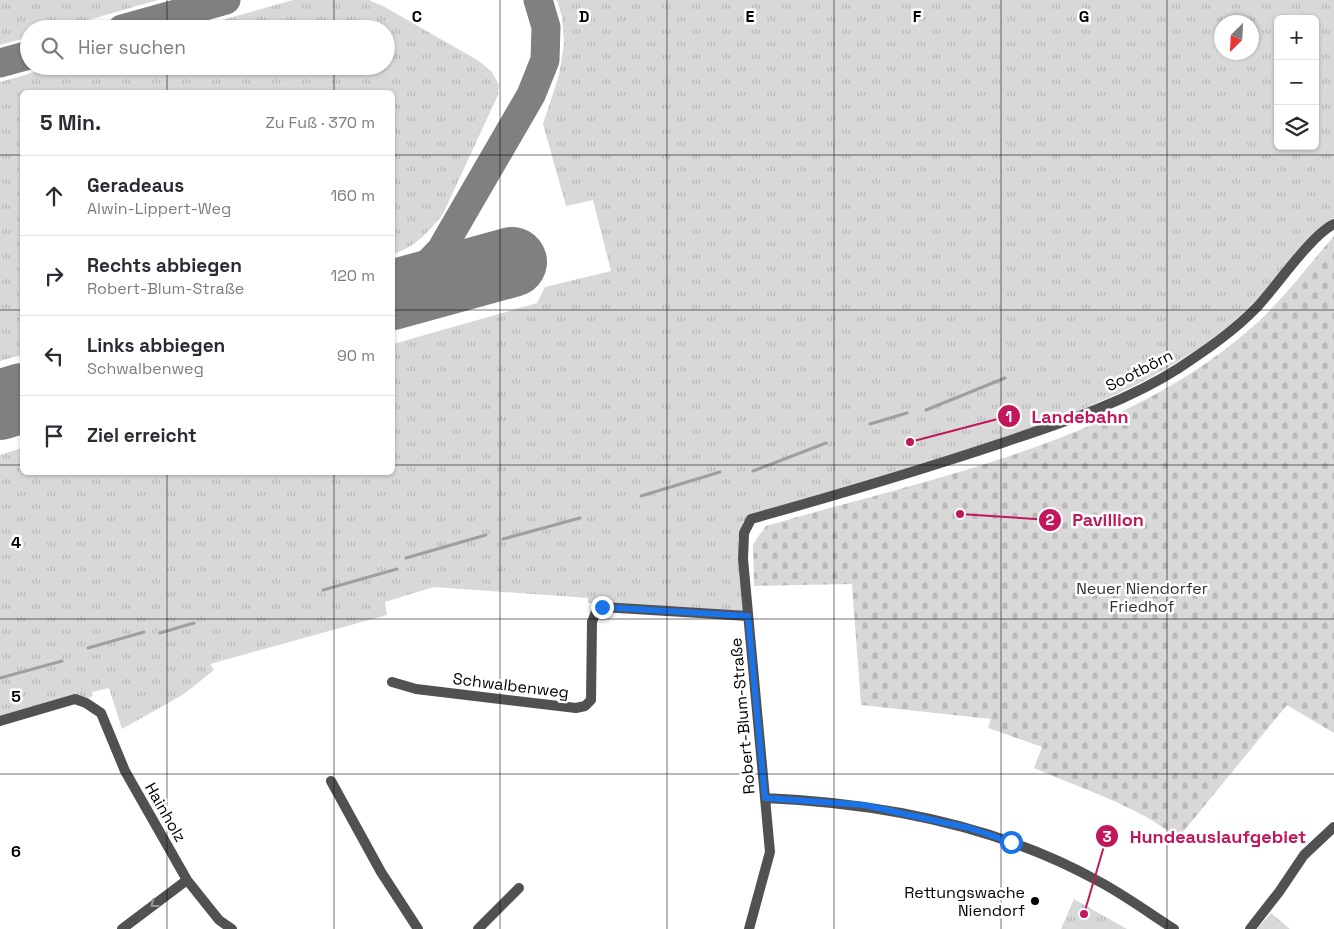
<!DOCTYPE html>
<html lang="de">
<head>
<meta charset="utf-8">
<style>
	:root { --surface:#fff; --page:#f7f7f7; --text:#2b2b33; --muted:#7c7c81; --line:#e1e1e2 }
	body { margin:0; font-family:"Space Grotesk",sans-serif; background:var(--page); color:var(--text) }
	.controls { position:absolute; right:15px; top:15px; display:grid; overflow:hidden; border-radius:8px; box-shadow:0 1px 4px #0004 }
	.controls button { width:45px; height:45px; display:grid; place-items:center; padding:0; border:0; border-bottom:1px solid var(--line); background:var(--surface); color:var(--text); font:25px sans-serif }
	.compass { position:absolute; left:1214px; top:15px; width:45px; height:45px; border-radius:50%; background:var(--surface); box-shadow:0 1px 4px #0004; rotate:204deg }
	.stop { position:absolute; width:15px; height:15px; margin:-11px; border:4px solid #1a73e8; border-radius:50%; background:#fff }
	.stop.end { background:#1a73e8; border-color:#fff; box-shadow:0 1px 5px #0008 }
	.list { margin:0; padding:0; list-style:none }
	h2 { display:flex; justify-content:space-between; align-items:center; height:65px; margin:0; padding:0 20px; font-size:21px }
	h2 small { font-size:16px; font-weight:400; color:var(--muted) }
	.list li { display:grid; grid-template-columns:32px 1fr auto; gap:15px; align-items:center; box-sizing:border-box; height:80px; padding:0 20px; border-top:1px solid var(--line) }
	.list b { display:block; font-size:19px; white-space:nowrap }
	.list p { margin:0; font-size:16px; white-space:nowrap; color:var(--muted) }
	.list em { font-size:16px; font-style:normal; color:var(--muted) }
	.icon { flex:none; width:28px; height:28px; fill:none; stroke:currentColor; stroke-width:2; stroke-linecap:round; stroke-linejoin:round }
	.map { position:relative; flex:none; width:1334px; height:929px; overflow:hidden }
	.search { position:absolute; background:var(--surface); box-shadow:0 1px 4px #0004; left:20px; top:20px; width:375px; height:55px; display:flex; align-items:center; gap:12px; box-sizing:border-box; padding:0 18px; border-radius:28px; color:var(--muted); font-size:19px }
	.panel { position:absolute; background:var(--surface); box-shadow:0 1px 4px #0004; left:20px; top:90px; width:375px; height:385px; border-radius:8px }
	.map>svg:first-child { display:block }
	.grass { fill:url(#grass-tufts); fill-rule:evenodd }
	.cemetery { fill:url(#cemetery-stones) }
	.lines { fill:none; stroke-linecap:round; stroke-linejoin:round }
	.stream { stroke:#9f9f9f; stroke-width:3 }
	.taxiway { stroke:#808080; stroke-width:29 }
	.runway { stroke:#808080; stroke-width:70 }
	.street { stroke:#515151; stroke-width:10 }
	.oneway { stroke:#979797 }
	.route { stroke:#1a73e8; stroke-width:6 }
	.grid { fill:none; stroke:#000; stroke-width:1; stroke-opacity:0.55 }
	.poi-dot { fill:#000; stroke:#fff; stroke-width:2 }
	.labels { text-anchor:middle; stroke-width:5; stroke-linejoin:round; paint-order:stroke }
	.street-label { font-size:16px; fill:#000; stroke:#fff }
	.park-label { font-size:16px; fill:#2f2f2f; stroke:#fff }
	.poi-label { font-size:16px; fill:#000; stroke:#fff; text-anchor:end }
	.grid-label { font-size:16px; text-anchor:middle; font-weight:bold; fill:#000; stroke:#fff; stroke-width:5; stroke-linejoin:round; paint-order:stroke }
	.leader { fill:none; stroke:#c2185b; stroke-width:2 }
	.callout-dot { fill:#c2185b; stroke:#fff; stroke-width:2 }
	.mark-label { font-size:15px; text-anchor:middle; font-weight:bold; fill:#fff }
	.callout-label { font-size:18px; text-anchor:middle; font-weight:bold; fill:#c2185b; stroke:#fff; stroke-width:5; stroke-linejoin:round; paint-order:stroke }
</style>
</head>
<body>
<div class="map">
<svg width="1334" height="929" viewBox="0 0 1334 929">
	<defs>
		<pattern id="grass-tufts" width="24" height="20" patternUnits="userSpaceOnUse" patternTransform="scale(1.25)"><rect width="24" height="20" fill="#d8d8d8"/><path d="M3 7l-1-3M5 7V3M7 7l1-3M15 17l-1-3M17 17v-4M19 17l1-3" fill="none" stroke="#b8b8b8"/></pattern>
		<pattern id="cemetery-stones" width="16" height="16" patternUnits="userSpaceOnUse" patternTransform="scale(1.25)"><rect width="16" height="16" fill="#d8d8d8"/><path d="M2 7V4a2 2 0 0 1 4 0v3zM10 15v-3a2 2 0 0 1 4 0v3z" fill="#b8b8b8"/></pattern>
	</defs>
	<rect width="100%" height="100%" fill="#fff"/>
	<path class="grass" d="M0,0H158L57,29H29V37L0,45Z
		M293,0H369L383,6L479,61L492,72L499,85L498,95L443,214C429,232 414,248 393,254L392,92H22V355L0,361V82L56,66H386V29H190Z
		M557,0H1334V218L1323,225C1293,260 1263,297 1227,327C1152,388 1059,420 968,449C896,472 823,493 751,515L743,522L738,539L743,612L588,603V598L434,587L385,602L387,615L210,664L214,670L184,694L122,729L109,688L92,692L93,696L89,698L71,695L0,716V455L22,448V472H392L393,344L537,303L545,287L611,271L593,200L566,206L543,124L559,75L564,44L562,17ZM1278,19H1315V146H1278ZM1222,22H1252V52H1222Z
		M1074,899L1127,929H1061Z
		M1271,913L1290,929H1257Z"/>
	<path class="cemetery" d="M1334,236V733L1287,705L1178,838C1135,805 1083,789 1034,768L1042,747L988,728L991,719L861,705L852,584L754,586L753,544L766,526C932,477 1128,442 1259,321C1286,295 1310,264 1334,236Z"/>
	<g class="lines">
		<path class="stream" d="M926,410L1005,378
			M870,424L907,413
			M753,471L826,443
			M641,496L720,472
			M503,539L580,518
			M406,558L486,535
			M323,590L397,569
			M160,633L194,623
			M88,648L144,632
			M0,678L62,661"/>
		<path class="taxiway" d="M122,29L226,0
			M0,63L29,55
			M392,291L420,272L441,250L531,95L545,60L546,27L538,0"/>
		<path class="runway" d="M392,295L512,262
			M0,405L22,398"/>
		<path class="street" d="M392,682L416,689L576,708L585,706L591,700L592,622L597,609L602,607L748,616
			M0,721L75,699L86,703L101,713L125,771L187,880L219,920L232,929
			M331,781L381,872L418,929
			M765,798C880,803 998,825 1100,882C1126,896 1149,913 1174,929
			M122,929L187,880
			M478,929L519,888
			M749,929L770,852L743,559L744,533L751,519C837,495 921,470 1005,442C1064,422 1126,402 1179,368C1206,350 1234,331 1257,307C1276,287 1311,235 1334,224
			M1250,929L1279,892L1304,855L1334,827"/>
	</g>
	<defs><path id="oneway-chevron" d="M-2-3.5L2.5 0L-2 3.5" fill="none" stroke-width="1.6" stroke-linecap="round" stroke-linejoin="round" transform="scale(1.25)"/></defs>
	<use class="oneway" href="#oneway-chevron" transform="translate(154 904) rotate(143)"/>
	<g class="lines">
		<path class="route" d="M602,607L748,616L765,798L864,805L969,828L1011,842"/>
	</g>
	<path class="grid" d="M167,0V29M334,0V29M500,0V929M667,0V929M834,0V929M1001,0V929M1167,0V929M167,66V92M334,66V92M0,155H22M392,155H1334M0,310H22M392,310H1334M0,465H22M392,465H1334M167,472V929M334,472V929M0,619H1334M0,774H1334"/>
	<circle class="poi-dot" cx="1035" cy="901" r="5"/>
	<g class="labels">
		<g class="street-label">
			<text transform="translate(1139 370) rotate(-27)" y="6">Sootbörn</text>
			<text transform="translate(511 685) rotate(7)" y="6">Schwalbenweg</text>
			<text transform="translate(742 716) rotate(-95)" y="6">Robert-Blum-Straße</text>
			<text transform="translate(166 812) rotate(60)" y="6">Hainholz</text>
		</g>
		<g class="park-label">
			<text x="1142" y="594">Neuer Niendorfer<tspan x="1142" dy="18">Friedhof</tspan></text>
		</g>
		<g class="poi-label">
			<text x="1025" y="898">Rettungswache<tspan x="1025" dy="18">Niendorf</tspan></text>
		</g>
	</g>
	<g class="grid-label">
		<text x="417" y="22">C</text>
		<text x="584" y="22">D</text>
		<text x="750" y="22">E</text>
		<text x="917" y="22">F</text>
		<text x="1084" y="22">G</text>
		<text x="16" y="548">4</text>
		<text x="16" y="702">5</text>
		<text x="16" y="857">6</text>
	</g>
	<path class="leader" d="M910 442L1009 416M960 514L1050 520M1084 914L1107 836"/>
	<g class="callout-dot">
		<circle cx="910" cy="442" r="5"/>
		<circle cx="960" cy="514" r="5"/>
		<circle cx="1084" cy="914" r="5"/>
		<circle cx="1009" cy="416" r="12"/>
		<circle cx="1050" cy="520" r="12"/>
		<circle cx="1107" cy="836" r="12"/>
	</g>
	<g class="mark-label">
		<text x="1009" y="422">1</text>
		<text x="1050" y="525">2</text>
		<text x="1107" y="842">3</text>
	</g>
	<g class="callout-label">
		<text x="1080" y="423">Landebahn</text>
		<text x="1108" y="526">Pavillion</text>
		<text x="1218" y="843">Hundeauslaufgebiet</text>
	</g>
</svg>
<div class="controls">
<button>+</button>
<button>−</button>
<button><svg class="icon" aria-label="layers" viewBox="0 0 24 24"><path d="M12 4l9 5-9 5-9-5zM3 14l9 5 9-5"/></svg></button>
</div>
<svg class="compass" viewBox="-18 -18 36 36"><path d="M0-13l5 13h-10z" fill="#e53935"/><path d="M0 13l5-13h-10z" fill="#7c7c81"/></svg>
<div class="stop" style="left:1011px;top:842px"></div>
<div class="stop end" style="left:602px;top:607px"></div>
<div class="search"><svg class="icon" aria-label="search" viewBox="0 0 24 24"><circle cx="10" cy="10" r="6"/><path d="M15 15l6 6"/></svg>Hier suchen</div>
<section class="panel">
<h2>5 Min.<small>Zu Fuß · 370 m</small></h2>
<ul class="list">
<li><svg class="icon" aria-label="ahead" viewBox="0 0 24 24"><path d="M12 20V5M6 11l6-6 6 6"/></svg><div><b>Geradeaus</b><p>Alwin-Lippert-Weg</p></div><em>160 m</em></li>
<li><svg class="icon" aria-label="right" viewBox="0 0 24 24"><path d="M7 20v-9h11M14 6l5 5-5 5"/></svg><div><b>Rechts abbiegen</b><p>Robert-Blum-Straße</p></div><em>120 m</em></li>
<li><svg class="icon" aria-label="left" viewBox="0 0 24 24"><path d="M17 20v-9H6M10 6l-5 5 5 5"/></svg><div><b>Links abbiegen</b><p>Schwalbenweg</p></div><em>90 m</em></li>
<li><svg class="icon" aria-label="arrive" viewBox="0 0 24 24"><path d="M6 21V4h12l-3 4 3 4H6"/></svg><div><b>Ziel erreicht</b></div></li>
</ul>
</section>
</div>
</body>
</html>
